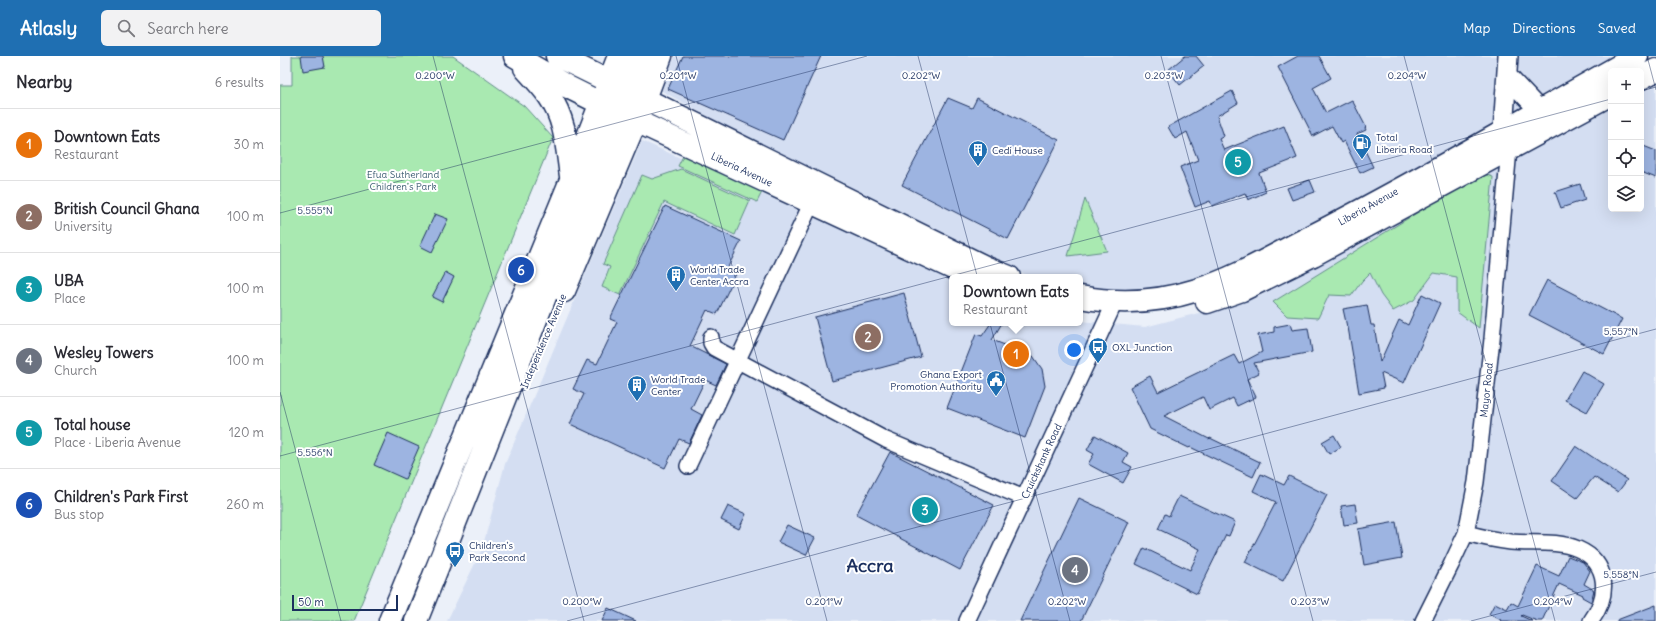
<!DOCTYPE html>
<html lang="en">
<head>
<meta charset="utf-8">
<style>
	:root { --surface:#fff; --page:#f2f2f3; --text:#2b2b33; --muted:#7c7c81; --line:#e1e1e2; --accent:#1f6fb2 }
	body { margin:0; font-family:Delius,sans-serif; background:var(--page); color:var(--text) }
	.controls { position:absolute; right:12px; top:12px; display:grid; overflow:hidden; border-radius:6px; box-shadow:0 4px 16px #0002 }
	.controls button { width:36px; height:36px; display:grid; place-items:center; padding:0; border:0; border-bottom:1px solid var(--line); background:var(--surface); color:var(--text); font:20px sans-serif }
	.scale { position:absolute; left:12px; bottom:10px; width:106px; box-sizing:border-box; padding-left:4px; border:2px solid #1b2f5e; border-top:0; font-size:11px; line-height:14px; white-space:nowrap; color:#1b2f5e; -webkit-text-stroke:3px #fff; paint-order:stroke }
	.you { position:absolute; left:794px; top:294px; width:14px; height:14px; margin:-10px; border:3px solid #fff; border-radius:50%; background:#1a73e8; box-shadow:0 0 0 6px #1a73e833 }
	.badge { display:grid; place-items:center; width:26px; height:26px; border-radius:50%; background:var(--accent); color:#fff; font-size:13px; font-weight:700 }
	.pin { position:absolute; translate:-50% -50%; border:2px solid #fff; box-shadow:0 1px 4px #0006 }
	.popup { position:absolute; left:669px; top:218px; width:134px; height:52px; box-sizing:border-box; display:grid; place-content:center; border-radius:6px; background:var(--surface); filter:drop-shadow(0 1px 3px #0005); font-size:13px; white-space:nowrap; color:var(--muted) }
	.popup b { font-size:15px; color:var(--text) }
	.popup::after { content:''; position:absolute; left:50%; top:100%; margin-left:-8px; border:8px solid transparent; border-top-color:var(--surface) }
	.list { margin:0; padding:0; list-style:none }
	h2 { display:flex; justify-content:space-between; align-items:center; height:52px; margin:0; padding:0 16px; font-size:17px }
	h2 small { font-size:13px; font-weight:400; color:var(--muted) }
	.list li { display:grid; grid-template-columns:26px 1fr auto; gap:12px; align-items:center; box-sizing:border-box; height:72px; padding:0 16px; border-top:1px solid var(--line) }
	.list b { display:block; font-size:15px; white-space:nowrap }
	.list p { margin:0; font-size:13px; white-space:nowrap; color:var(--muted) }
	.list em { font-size:13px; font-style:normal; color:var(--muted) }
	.icon { flex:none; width:22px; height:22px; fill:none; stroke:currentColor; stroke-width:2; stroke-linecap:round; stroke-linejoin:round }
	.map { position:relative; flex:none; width:1376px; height:565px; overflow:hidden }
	header { display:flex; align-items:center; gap:24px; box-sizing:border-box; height:56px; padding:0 20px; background:var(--accent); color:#fff }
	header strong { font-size:19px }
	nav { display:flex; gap:22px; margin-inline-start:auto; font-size:14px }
	.search { width:280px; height:36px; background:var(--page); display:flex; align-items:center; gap:10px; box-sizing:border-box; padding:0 14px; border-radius:6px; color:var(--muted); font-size:15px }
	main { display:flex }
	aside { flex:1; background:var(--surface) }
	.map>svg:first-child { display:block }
	.built { fill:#d4def2 }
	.green { fill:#a9e9b1; stroke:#628c88 }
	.building { fill:#9db4e1; stroke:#1b2f5e }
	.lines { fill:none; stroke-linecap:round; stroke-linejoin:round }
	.minor-casing { stroke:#1b2f5e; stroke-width:18 }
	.tertiary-casing { stroke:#1b2f5e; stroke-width:22 }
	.primary-casing { stroke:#1b2f5e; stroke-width:25 }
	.minor { stroke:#fff; stroke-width:15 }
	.tertiary { stroke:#fff; stroke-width:19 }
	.primary { stroke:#fff; stroke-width:22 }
	.ticks { fill:none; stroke:#1b2f5e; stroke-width:1; stroke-opacity:0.45 }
	.labels { text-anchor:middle; stroke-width:4; stroke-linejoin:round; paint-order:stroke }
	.poi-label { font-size:10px; fill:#1b2f5e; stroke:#fff; text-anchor:start }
	.street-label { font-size:10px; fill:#1b2f5e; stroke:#fff }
	.park-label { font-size:10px; fill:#3e5e73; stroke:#fff }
	.town-label { font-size:18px; font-weight:bold; fill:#1b2f5e; stroke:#fff }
	.ticks-label { font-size:10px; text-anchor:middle; fill:#1b2f5e; stroke:#fff; stroke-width:4; stroke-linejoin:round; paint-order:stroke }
</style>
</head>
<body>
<header>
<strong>Atlasly</strong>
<div class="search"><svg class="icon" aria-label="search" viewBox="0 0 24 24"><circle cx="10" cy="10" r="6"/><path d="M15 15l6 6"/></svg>Search here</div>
<nav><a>Map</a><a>Directions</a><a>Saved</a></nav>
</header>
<main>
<aside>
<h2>Nearby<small>6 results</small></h2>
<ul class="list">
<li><span class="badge" style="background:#e8710a">1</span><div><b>Downtown Eats</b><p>Restaurant</p></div><em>30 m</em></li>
<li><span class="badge" style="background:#8d6e63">2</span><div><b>British Council Ghana</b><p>University</p></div><em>100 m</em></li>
<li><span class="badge" style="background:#0f9aa8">3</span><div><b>UBA</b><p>Place</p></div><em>100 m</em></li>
<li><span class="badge" style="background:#6b7280">4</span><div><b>Wesley Towers</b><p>Church</p></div><em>100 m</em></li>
<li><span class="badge" style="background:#0f9aa8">5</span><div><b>Total house</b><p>Place · Liberia Avenue</p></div><em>120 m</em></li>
<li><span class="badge" style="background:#1a4fb4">6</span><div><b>Children's Park First</b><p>Bus stop</p></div><em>260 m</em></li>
</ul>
</aside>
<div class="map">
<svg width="1376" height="565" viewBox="0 0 1376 565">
	<rect width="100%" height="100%" fill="#ebf0f9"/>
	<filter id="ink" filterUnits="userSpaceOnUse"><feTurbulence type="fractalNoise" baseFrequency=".025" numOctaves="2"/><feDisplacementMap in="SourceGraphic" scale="8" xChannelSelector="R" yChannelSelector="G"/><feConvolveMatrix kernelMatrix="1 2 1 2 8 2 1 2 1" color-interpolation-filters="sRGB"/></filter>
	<g filter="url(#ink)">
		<path class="built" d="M395,0H1343L1026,179L936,219L848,240L800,233V221H751L547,126L382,35Z
			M1376,28V565H167L202,493L225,408L362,85L672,222V267H800V265L865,271L976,242L1218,109L1331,51V153H1361V36Z"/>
		<path class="green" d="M12,0H173L244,50L273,82L74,565H0V29H12Z
			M407,92L486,128L477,146L398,110Z
			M401,113L470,145L455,179L384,146L340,239L322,231L330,211L323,208L362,119L372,123Z
			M1201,117L1213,121L1199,272L1177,256V221L1154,217L1134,244L1113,255L1101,239L1090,217L1082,225L1071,240L1049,239L1038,262L1007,260L993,246Z
			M805,143L827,195L788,200Z"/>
		<path class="building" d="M21,0H43L45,11L23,15Z
			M403,0H541L503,84L388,33Z
			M905,0H916L924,10L900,29L888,14Z
			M1018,0H1039L1051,22L1033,32L1046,57L1072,44L1086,71L1085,72L1086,74L1077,78L1093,111L1080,117L1064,85L1061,87L1052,70L1033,80L998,11Z
			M952,35L958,47L937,60L944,80L939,83L944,94L1004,70L1017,102L979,117L986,136L968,144L965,137L932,150L930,145L915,151L900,111L918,104L907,76L895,83L888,71Z
			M668,42L692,52L697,42L779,84L728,183L622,129Z
			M1361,89L1376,95V122L1361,116Z
			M1030,124L1035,136L1012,144L1007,132Z
			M1300,128L1305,144L1281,152L1275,136Z
			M385,150L461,185L447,213L456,218L437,258L427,254L410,290L446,308L436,329L425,324L411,353L422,359L409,387L399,383L385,412L290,368L304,338L293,333L307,304L317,308L337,266L330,263Z
			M155,158L168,163L152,196L140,190Z
			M165,216L174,221L162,246L152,241Z
			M1267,224L1342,263L1324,298L1249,259Z
			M624,237L641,301L552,325L535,261Z
			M1142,238L1160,247L1124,327L1101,317L1104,332L1079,337L1068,271H1067L1063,253L1087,249L1091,269H1094L1100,306L1119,264L1128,269Z
			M711,267H722L712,284L753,300L762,313L765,330L745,382L667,352L696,278L702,280Z
			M1010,268L1012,274L1028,272L1032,296L974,307L979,317L967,323L976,341L957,350L953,342L929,354L923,341L884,360L929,383L930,382L980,406L973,421L910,391L909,392L870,373L850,331L870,320L878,336L954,299L959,308L982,296L978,279L994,276V271Z
			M1302,315L1324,328L1307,356L1285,344Z
			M108,377L139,391L125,423L94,409Z
			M815,379L848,397L843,406L852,411L843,427L808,408L814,398L807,394Z
			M1054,379L1061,391L1049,398L1042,386Z
			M1296,390L1347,424L1338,436L1314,421L1297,442L1272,425Z
			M610,396L714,449L680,514L576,459Z
			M981,418L1004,429L1009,420L1047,439L1003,525L965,506L996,446L973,435Z
			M899,440L955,466L949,480L946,479L917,538L856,508L864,492L910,514L920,493L878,473L885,458L889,460Z
			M799,442L849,466L801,565H740Z
			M1075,448L1078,467L1064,469L1061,450Z
			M448,450L466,458L459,473L441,464Z
			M1116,466L1122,502L1084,509L1078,473Z
			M507,469L535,482L526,499L498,486Z
			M1288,500L1303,506L1310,515L1304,528L1314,534L1311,546L1302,541L1303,539L1279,528L1262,565H1257L1242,559L1241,560L1252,565H1220L1221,564L1209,558L1215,547L1227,553L1231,546L1238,550L1257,510L1279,520Z
			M1376,549V565H1337V564Z
			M328,552L356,565H322Z"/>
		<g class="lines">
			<defs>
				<path id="minor" d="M431,281V287L434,292L606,384L744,442
					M408,410L532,146
					M1186,477C1201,481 1215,484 1231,486C1252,488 1277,484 1298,493C1330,507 1329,540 1311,565
					M687,565L835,246
					M1143,565L1171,509L1186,477L1196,426L1212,283L1229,93"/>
				<path id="tertiary" d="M1227,20L1259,54
					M1223,75L1228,0"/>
				<path id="primary" d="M235,0L288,31L356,65L692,221
					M277,0L707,212L729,221
					M245,12C253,21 262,30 269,40C286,64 287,93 291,120
					M1361,22L1376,14
					M350,49L348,34L361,0
					M284,235L365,43L381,0
					M800,241C838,248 879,246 917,234C957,222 994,199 1032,180C1142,124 1249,60 1357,0
					M927,246L962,234L1033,199L1331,38
					M110,565L291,124L339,0
					M136,565L338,57L334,37L328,25"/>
			</defs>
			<use href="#minor" class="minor-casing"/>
			<use href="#tertiary" class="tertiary-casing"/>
			<use href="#primary" class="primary-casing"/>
			<use href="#minor" class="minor"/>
			<use href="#tertiary" class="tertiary"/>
			<use href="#primary" class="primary"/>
		</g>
	</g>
	<path class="ticks" d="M153,0L304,565M396,0L547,565M638,0L790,565M881,0L1033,565M1124,0L1275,565M1367,0L1376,34M1361,35L1376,31M0,157L587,0M0,336L61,565M0,400L1331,43M287,565L1376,273M1191,565L1376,516"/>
	<defs>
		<symbol id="fuel-pin" viewBox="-11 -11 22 30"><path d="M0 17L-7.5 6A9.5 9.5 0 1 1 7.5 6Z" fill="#1f6fb2" stroke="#fff"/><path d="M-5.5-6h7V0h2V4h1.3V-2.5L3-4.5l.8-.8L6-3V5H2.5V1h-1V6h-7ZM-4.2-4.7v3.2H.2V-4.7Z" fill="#fff"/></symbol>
		<symbol id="building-pin" viewBox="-11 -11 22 30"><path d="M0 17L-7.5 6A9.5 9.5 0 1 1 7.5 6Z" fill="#1f6fb2" stroke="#fff"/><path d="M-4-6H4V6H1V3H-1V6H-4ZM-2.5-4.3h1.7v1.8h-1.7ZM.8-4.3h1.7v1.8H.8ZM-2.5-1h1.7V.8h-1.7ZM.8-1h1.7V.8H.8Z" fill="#fff"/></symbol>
		<symbol id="bus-pin" viewBox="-11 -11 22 30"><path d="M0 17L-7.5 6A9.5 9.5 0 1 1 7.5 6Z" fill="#1f6fb2" stroke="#fff"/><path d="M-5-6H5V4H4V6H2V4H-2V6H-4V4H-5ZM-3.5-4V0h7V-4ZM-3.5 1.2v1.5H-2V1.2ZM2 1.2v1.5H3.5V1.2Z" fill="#fff"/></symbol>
		<symbol id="civic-pin" viewBox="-11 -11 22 30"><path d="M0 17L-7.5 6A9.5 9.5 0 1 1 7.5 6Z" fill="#1f6fb2" stroke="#fff"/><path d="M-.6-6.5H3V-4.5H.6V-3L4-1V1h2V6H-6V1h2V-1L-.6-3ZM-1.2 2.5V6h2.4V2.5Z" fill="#fff"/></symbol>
	</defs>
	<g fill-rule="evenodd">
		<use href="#fuel-pin" x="1071" y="76" width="22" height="30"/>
		<use href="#building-pin" x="687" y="83" width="22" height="30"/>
		<use href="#building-pin" x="385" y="208" width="22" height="30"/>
		<use href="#bus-pin" x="807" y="280" width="22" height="30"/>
		<use href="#civic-pin" x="705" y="313" width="22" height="30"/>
		<use href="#building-pin" x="346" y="318" width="22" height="30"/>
		<use href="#bus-pin" x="164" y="484" width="22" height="30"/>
	</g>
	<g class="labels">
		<g class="poi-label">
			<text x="1096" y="85">Total<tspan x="1096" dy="12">Liberia Road</tspan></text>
			<text x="712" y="98">Cedi House</text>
			<text x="410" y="217">World Trade<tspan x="410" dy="12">Center Accra</tspan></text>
			<text x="832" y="295">OXL Junction</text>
			<text x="702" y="322" text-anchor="end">Ghana Export<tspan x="702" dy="12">Promotion Authority</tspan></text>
			<text x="371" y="327">World Trade<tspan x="371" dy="12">Center</tspan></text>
			<text x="189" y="493">Children's<tspan x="189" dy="12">Park Second</tspan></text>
		</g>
		<g class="street-label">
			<text transform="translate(462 113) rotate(25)" y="4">Liberia Avenue</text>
			<text transform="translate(1088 150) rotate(-29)" y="4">Liberia Avenue</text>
			<text transform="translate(263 285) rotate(-67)" y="4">Independence Avenue</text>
			<text transform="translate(1206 334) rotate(-84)" y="4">Mayor Road</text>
			<text transform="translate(761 405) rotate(-65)" y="4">Cruickshank Road</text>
		</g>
		<g class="park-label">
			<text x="123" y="122">Efua Sutherland<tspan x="123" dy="12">Children's Park</tspan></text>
		</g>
		<g class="town-label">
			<text x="590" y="516">Accra</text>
		</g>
	</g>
	<g class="ticks-label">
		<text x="155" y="23">0.200°W</text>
		<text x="398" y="23">0.201°W</text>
		<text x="641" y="23">0.202°W</text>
		<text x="884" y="23">0.203°W</text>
		<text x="1127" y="23">0.204°W</text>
		<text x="35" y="158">5.555°N</text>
		<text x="1341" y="279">5.557°N</text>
		<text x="35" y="400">5.556°N</text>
		<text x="1341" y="522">5.558°N</text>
		<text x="302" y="549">0.200°W</text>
		<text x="544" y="549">0.201°W</text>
		<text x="787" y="549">0.202°W</text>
		<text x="1030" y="549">0.203°W</text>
		<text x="1273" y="549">0.204°W</text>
	</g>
</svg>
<div class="controls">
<button>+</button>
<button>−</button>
<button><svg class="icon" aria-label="locate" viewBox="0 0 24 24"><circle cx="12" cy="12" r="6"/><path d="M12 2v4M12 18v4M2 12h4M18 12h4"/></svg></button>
<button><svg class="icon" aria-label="layers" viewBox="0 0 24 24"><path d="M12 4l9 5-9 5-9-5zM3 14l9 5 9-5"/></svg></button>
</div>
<div class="scale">50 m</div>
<div class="you"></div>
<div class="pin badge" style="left:736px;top:298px;background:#e8710a">1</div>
<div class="popup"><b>Downtown Eats</b>Restaurant</div>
<div class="pin badge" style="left:588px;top:281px;background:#8d6e63">2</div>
<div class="pin badge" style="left:645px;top:454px;background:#0f9aa8">3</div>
<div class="pin badge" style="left:795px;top:514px;background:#6b7280">4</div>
<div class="pin badge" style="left:958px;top:106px;background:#0f9aa8">5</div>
<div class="pin badge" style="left:241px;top:214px;background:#1a4fb4">6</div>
</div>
</main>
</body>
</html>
